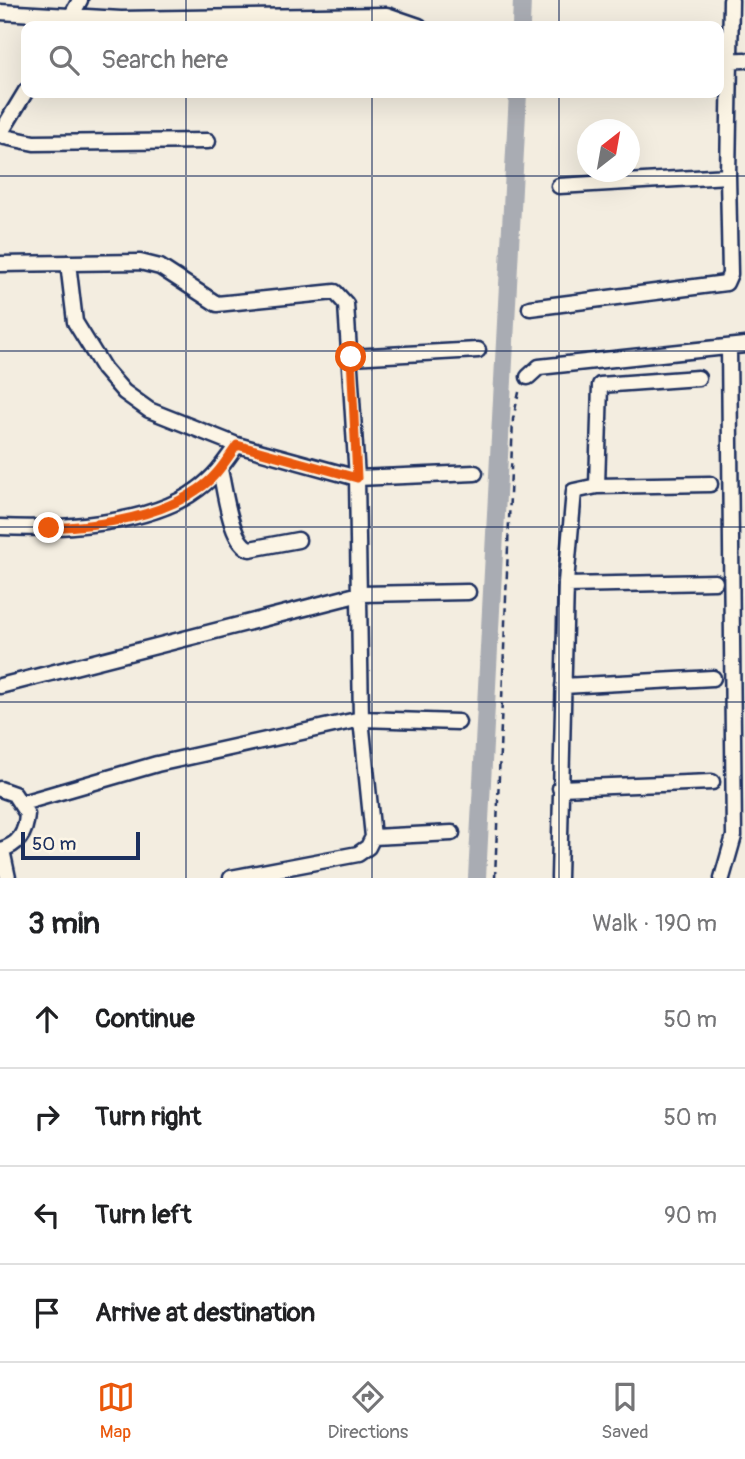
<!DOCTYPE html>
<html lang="en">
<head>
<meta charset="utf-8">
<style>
	:root { --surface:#fff; --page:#f2f2f2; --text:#202124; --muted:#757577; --line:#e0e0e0; --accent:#ea580c }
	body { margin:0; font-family:Pangolin,sans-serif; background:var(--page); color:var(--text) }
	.compass { position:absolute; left:577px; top:119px; width:63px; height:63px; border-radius:50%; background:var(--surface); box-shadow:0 7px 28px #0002; rotate:31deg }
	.scale { position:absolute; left:21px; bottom:18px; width:119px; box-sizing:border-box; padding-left:7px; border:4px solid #1b2f5e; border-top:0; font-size:19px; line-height:24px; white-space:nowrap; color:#1b2f5e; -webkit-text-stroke:5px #fcf5e5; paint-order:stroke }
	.stop { position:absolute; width:21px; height:21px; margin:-16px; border:5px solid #ea580c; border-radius:50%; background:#fff }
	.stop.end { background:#ea580c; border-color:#fff; box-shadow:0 2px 7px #0008 }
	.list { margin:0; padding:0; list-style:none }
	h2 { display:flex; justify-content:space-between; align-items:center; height:91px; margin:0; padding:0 28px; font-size:30px }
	h2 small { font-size:23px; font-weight:400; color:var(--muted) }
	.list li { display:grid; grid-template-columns:46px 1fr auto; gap:21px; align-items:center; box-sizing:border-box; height:98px; padding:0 28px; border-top:2px solid var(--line) }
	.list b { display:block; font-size:26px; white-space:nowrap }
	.list em { font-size:23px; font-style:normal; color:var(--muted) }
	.icon { flex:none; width:38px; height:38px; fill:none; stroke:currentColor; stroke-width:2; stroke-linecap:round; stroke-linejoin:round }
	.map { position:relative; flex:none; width:745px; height:878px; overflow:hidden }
	.search { position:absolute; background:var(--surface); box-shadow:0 7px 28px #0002; left:21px; right:21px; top:21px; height:77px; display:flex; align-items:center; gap:18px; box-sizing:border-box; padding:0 24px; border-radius:14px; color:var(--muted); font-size:26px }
	.sheet { height:483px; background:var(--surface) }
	nav { display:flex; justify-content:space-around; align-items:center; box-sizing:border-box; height:98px; border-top:2px solid var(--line); background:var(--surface); font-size:19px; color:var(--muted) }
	nav a { display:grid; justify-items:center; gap:4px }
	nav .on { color:var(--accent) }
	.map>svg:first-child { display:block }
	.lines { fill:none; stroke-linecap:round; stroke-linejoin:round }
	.canal { stroke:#a9acb3; stroke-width:18 }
	.street-casing { stroke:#1b2f5e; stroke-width:19 }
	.path { stroke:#1b2f5e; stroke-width:2.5; stroke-dasharray:7 5; stroke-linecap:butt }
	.street { stroke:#fcf5e5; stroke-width:14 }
	.route { stroke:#ea580c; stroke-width:9 }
	.grid { fill:none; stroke:#1b2f5e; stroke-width:2; stroke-opacity:0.55 }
</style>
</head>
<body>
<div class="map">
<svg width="745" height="878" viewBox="0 0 745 878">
	<rect width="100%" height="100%" fill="#f3ede0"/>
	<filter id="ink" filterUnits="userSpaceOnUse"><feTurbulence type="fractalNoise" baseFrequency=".0143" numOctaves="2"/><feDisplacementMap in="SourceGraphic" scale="14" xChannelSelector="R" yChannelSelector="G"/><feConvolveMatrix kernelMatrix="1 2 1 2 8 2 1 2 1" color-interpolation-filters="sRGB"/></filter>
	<g filter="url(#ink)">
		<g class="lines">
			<path class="canal" d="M521,26L522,0
				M477,878L518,93"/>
			<defs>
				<path id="street" d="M0,12L121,19L387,15L419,26
					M68,22L80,0
					M720,61L745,60
					M0,134L26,91
					M0,136L34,143L208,141
					M559,186L728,176
					M68,263L75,322L104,369L124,392L149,410L237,445L357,478L475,473
					M0,264L140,262L160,267L217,304L335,292L346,304L357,478L361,719L373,837L368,847L358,854L231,878
					M530,308L726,283L730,274L728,176L731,0
					M351,357L478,350
					M528,377L539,367L745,345
					M220,470C225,490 230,543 250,549L298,540
					M597,486L710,484
					M0,527C57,530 151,525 198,489C215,477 225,462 237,445
					M566,585L715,582
					M0,686L360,594L468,592
					M563,686L713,678
					M560,788L712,782
					M0,789L14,794L27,814C26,833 19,845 0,850
					M22,803L157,764L361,719L458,722
					M373,837L452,833
					M2,850L8,878
					M559,878L566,582L574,491L597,486L600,385L698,378
					M722,878L734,836L729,347"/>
			</defs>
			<use href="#street" class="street-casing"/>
			<path class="path" d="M495,878L513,419L520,388"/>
			<use href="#street" class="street"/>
		</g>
	</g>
	<g class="lines" filter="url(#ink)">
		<path class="route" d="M49,528C97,526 157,518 197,490C215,479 225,462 237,445L357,478L351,357"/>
	</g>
	<path class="grid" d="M186,0V26M372,0V26M559,0V26M186,93V878M372,93V878M559,93V878M0,176H745M0,351H745M0,527H745M0,702H745"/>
</svg>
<svg class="compass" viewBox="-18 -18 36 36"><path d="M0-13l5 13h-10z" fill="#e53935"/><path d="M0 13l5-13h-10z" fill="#757577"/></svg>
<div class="scale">50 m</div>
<div class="stop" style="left:351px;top:357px"></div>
<div class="stop end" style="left:49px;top:528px"></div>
<div class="search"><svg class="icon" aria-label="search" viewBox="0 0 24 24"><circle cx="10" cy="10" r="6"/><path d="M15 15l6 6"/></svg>Search here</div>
</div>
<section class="sheet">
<h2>3 min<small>Walk · 190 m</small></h2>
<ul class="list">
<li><svg class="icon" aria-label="ahead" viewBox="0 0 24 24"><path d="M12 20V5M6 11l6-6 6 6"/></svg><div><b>Continue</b></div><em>50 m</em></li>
<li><svg class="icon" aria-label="right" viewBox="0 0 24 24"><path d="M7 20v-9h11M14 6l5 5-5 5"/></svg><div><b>Turn right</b></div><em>50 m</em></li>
<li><svg class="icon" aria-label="left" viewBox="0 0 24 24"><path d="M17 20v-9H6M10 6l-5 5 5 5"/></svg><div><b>Turn left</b></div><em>90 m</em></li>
<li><svg class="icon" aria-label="arrive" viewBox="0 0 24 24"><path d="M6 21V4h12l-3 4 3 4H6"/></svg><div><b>Arrive at destination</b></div></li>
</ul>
</section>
<nav>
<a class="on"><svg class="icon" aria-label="map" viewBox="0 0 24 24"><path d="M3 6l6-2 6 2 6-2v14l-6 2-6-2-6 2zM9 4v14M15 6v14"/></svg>Map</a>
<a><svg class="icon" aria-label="directions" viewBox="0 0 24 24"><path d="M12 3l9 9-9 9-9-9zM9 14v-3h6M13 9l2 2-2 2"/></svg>Directions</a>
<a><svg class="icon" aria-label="saved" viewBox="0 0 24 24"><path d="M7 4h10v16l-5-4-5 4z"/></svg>Saved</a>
</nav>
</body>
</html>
